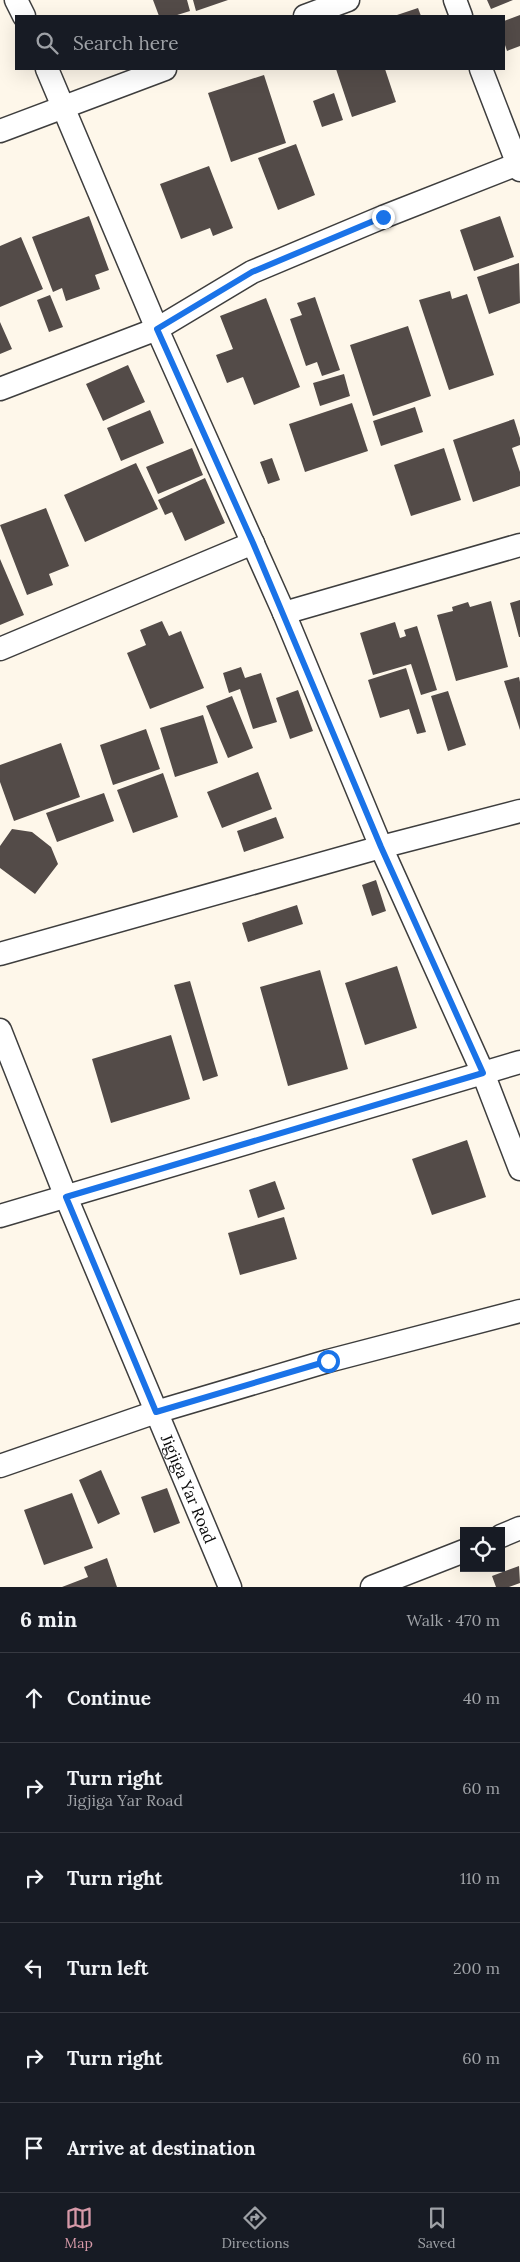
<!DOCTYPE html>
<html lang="en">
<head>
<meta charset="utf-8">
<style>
	:root { --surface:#171b24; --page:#242831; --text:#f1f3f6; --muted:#9ea1a6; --line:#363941; --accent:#d699a8 }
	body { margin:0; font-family:Lora,serif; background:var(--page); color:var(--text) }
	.controls { position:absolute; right:15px; bottom:15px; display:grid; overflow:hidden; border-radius:0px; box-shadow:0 5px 20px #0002 }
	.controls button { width:45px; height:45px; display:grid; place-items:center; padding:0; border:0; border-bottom:1px solid var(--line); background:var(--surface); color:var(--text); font:25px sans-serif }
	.stop { position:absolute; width:15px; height:15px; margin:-11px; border:4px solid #1a73e8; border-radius:50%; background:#fff }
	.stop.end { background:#1a73e8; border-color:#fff; box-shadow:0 1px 5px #0008 }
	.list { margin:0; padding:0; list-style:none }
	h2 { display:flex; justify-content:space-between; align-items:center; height:65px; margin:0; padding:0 20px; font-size:21px }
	h2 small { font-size:16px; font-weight:400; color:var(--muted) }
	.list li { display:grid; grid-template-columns:32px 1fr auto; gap:15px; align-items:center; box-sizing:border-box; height:90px; padding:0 20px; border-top:1px solid var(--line) }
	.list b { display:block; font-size:19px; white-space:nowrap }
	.list p { margin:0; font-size:16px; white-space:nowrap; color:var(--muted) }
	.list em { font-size:16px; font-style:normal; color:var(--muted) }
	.icon { flex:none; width:28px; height:28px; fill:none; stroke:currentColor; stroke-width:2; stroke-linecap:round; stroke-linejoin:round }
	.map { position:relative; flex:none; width:520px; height:1587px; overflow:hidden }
	.search { position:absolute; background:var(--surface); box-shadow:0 5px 20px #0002; left:15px; right:15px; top:15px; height:55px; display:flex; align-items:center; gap:12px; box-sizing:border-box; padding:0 18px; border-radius:0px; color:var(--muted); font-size:19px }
	.sheet { height:605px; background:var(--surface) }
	nav { display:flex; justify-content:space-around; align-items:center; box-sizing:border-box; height:70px; border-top:1px solid var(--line); background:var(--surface); font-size:14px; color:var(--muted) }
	nav a { display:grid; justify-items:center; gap:2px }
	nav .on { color:var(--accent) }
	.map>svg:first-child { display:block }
	.building { fill:#534b48 }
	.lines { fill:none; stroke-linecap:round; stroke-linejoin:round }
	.minor-casing { stroke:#3e3e3e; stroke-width:25 }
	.minor { stroke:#fff; stroke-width:22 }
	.route { stroke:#1a73e8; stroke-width:6 }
	.labels { text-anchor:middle; stroke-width:5; stroke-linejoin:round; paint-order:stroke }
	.street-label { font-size:16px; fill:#0b0b0b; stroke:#fff }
</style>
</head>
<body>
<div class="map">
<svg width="520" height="1587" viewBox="0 0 520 1587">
	<rect width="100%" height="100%" fill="#fef7ea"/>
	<path class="building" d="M153,0H187L190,11L174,16H159Z
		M193,0H228L196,11Z
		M487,0H513L491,9Z
		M418,8L421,16H394Z
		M520,15V46L507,51L504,42V21Z
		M336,69H385L396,102L352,117Z
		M264,75L286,143L231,162L208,93Z
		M334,93L343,120L322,127L313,101Z
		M296,144L315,195L278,210L258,158Z
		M209,166L233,228L213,236L210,228L181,239L160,184Z
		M89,216L109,270L95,275L100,289L66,301L62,288L53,292L32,237Z
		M500,216L514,257L474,271L460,230Z
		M21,237L43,289L0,307V246Z
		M519,263L520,303L489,314L477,277Z
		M450,291L452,299L467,294L494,375L449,390L419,300Z
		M50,295L63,327L49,332L37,300Z
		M315,297L340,370L322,376L317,362L306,366L290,319L302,315L297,303Z
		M266,298L300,387L254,405L243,377L227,383L216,355L233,349L220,316Z
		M0,322L12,349L0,354Z
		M408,326L431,396L373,416L350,345Z
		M128,365L145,402L103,421L86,384Z
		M344,374L350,396L320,406L313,383Z
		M352,403L368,451L305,472L289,424Z
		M415,407L423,432L381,446L373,421Z
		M150,410L164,443L121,461L107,428Z
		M514,419L520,438V445L512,448L520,472V486L473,502L453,440Z
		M192,448L203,475L158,494L146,467Z
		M444,448L461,500L411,516L394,465Z
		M272,458L280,480L268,484L260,462Z
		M136,463L158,509L85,542L64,495Z
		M205,478L225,523L185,541L172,512L165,515L158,500Z
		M46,508L69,566L49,574L53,585L27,595L0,525Z
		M0,559L24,615L0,625Z
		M520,600V637H519L510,603Z
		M491,601L508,667L456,681L437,615L453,611L452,607L468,602L470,607Z
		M162,621L169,636L181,631L204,688L150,709L127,653L146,645L140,630Z
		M395,622L400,638L406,636L404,630L417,626L437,690L421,695L411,664L373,675L360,633Z
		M241,667L245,678L261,673L277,722L253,729L240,689L229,693L223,673Z
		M406,668L426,732L417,734L409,709L380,718L368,680Z
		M519,677L520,682V730L504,681Z
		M298,690L313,731L290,739L276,698Z
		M448,691L466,745L448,751L431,696Z
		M232,696L253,748L228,758L206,706Z
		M203,715L218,763L175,777L160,728Z
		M146,729L160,769L113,785L100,745Z
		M61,743L80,797L14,821L0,782V765Z
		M258,772L272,809L222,828L207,792Z
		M163,773L178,817L133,833L117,790Z
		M104,793L114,821L57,842L46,813Z
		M276,817L284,838L244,852L237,831Z
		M12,829L32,832L51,847L58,864L35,894L0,868V846Z
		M376,880L386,911L372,916L362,885Z
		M297,905L303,924L248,942L242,923Z
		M397,966L417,1028L365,1045L345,983Z
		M320,970L348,1069L288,1086L260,987Z
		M190,981L218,1076L203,1081L174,985Z
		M171,1035L190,1099L111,1123L92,1059Z
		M467,1140L486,1197L432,1215L412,1159Z
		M275,1181L285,1209L258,1218L249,1190Z
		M284,1217L297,1259L240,1275L228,1233Z
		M101,1470L120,1514L98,1524L79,1480Z
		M167,1488L180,1523L154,1533L141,1497Z
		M72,1493L93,1548L44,1565L24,1510Z
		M107,1558L117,1587H62L88,1577L84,1567Z
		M519,1566L520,1583L509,1587H496L492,1576Z"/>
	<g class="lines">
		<defs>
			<g id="minor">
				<path d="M16,0L24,16"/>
				<path d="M455,0L461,16"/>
				<path d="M305,16L348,0"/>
				<path d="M47,69L157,329L284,613L381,847L483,1073L520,1169"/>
				<path d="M481,69L520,170"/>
				<path d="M0,131L165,69"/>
				<path d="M0,389L157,329L252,272L383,217L518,164"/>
				<path d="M284,613L520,545"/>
				<path d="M0,649L253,543"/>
				<path d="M0,954L381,847L520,811"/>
				<path id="s1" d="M0,1030L66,1197L230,1587"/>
				<path d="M0,1216L520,1062"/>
				<path d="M0,1466L156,1412L328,1361L520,1311"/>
				<path d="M501,1536L520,1528"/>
				<path d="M372,1587L464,1551"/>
			</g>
		</defs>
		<use href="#minor" class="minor-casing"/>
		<use href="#minor" class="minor"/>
	</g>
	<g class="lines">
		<path class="route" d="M328,1361L156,1412L66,1197L483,1073L381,847L253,543L157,329L252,272L383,217"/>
	</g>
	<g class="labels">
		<g class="street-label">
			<text dy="6" stroke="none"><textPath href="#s1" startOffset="496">Jigjiga Yar Road</textPath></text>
		</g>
	</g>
</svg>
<div class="controls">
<button><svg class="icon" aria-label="locate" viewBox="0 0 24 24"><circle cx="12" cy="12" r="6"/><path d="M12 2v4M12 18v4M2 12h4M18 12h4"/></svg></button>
</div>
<div class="stop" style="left:328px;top:1361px"></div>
<div class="stop end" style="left:383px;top:217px"></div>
<div class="search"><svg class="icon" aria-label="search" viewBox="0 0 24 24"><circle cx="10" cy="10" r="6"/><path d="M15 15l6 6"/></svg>Search here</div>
</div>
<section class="sheet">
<h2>6 min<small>Walk · 470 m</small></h2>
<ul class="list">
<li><svg class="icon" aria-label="ahead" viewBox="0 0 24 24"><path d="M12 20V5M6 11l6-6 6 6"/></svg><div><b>Continue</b></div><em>40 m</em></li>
<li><svg class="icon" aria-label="right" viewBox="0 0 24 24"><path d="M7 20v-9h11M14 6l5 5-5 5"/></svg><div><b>Turn right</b><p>Jigjiga Yar Road</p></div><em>60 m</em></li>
<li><svg class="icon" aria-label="right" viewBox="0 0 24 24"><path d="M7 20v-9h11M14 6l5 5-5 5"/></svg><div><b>Turn right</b></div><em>110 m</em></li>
<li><svg class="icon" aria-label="left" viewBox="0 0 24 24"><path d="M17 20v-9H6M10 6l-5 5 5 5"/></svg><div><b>Turn left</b></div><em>200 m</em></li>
<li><svg class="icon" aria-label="right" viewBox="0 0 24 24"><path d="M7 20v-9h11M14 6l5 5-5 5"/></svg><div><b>Turn right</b></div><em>60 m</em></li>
<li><svg class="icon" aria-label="arrive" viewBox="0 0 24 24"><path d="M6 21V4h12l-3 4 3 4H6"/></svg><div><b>Arrive at destination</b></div></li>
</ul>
</section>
<nav>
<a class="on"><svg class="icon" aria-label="map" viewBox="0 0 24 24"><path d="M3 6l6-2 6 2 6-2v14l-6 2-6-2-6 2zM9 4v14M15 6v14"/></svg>Map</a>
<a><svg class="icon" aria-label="directions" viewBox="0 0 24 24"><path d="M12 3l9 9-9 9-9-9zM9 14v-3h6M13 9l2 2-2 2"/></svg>Directions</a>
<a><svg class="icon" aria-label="saved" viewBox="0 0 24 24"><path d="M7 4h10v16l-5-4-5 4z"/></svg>Saved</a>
</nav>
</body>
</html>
